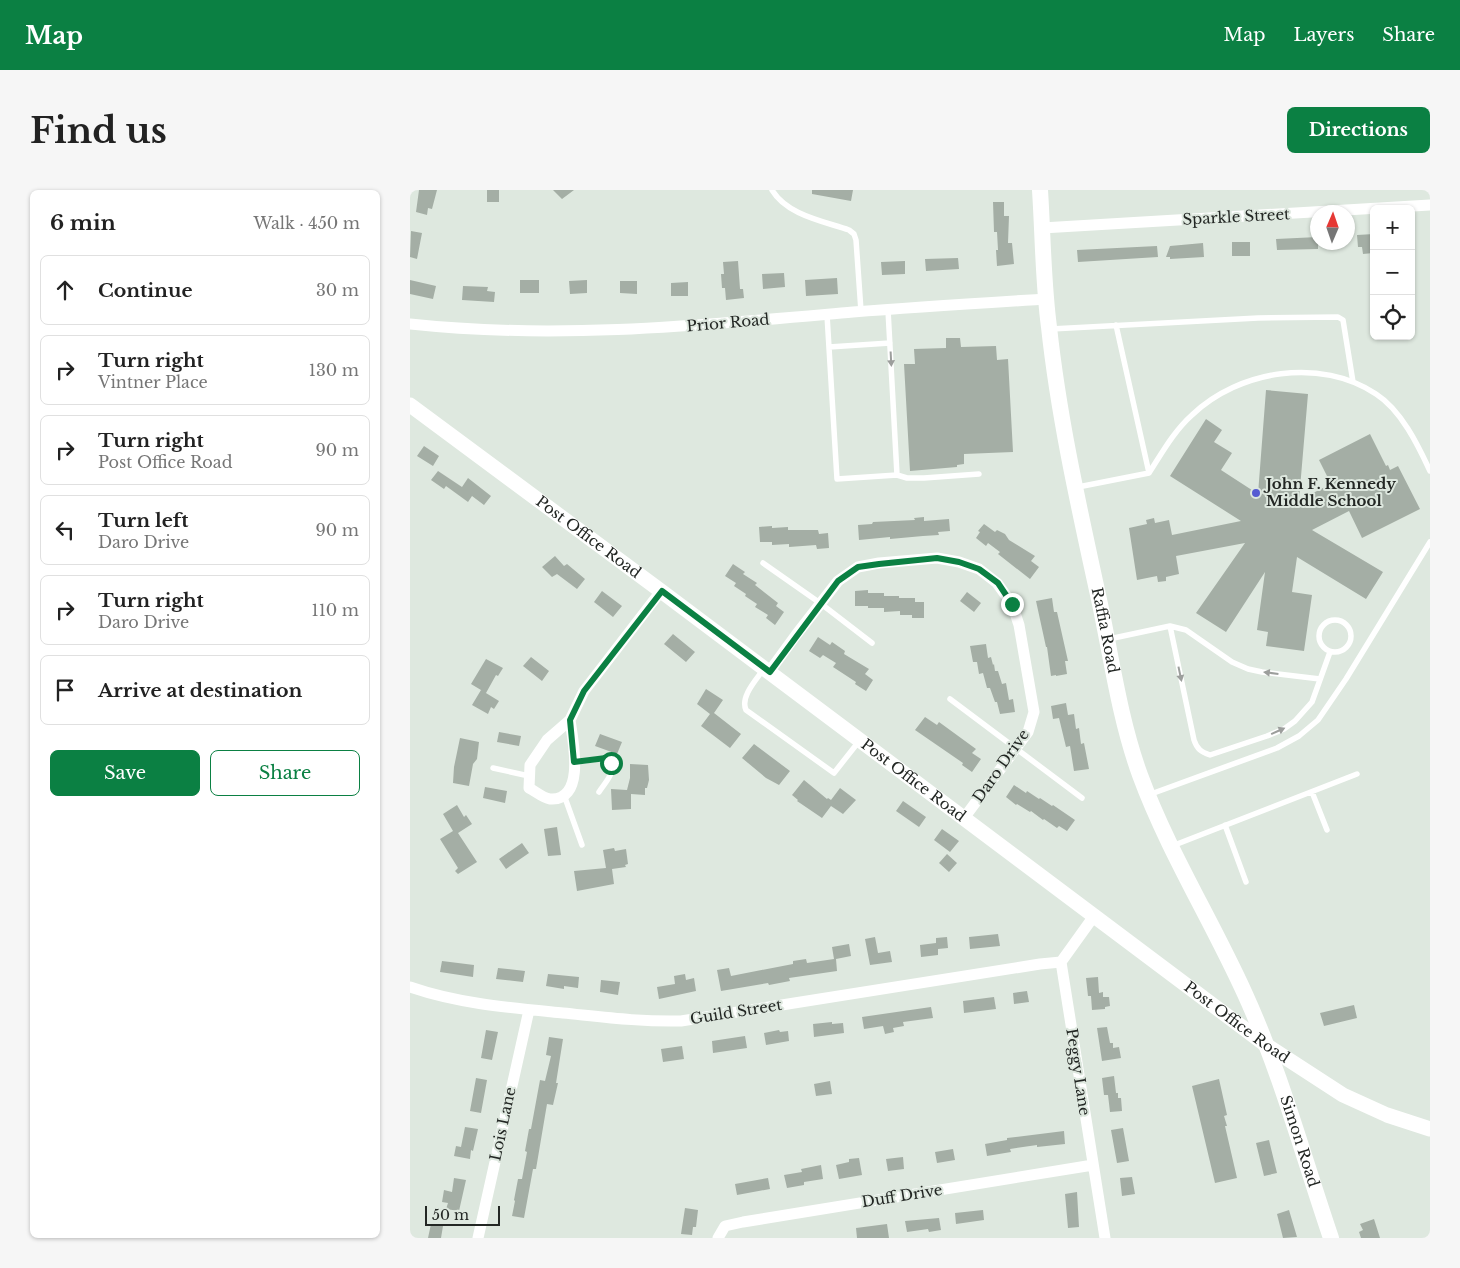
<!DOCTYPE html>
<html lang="en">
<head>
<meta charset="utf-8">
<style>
	:root { --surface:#fff; --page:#f6f6f6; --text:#222; --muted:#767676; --line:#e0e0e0; --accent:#0b8043 }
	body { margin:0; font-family:"Libre Baskerville",serif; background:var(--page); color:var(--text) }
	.controls { position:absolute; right:15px; top:15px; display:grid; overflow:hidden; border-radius:8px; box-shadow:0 1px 4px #0004 }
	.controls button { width:45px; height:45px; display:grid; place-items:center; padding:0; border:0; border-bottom:1px solid var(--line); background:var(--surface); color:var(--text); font:25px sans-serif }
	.compass { position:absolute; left:900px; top:15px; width:45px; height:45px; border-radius:50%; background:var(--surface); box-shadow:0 1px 4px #0004; rotate:2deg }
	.scale { position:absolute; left:15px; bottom:12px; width:75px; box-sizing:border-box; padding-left:5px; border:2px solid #232724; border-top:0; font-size:14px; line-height:18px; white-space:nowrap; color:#232724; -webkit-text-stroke:4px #dee8df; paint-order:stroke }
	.stop { position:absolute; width:15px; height:15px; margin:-11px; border:4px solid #0b8043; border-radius:50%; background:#fff }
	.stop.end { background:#0b8043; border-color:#fff; box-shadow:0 1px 5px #0008 }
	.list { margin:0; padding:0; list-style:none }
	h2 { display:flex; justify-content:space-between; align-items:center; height:65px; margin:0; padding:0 20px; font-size:21px }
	h2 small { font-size:16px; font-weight:400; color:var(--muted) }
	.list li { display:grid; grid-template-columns:32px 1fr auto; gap:15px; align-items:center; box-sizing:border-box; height:70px; margin:0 10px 10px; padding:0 10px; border:1px solid var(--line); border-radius:8px }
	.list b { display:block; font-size:19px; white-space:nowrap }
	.list p { margin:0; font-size:16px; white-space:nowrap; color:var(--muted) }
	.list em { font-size:16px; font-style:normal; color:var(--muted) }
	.actions { display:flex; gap:10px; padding:15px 20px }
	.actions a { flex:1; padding:11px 0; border:1px solid var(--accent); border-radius:8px; text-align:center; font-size:18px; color:var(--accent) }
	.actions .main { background:var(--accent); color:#fff }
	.icon { flex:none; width:28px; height:28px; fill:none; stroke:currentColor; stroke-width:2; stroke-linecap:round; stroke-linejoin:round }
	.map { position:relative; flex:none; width:1020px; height:1048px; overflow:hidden; border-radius:8px }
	header { display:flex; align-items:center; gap:30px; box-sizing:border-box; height:70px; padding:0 25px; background:var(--accent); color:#fff }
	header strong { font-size:24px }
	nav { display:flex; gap:28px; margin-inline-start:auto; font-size:18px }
	.intro { display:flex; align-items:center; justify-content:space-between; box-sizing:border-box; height:120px; padding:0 30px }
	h1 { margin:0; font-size:35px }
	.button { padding:12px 22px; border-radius:8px; background:var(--accent); color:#fff; font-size:18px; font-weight:700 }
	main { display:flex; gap:30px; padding:0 30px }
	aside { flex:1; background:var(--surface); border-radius:8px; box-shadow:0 1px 4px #0004 }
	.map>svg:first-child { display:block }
	.building { fill:#a4aea5 }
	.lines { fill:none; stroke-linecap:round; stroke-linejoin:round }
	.service { stroke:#fff; stroke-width:5.5 }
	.minor { stroke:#fff; stroke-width:11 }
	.tertiary { stroke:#fff; stroke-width:15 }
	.secondary { stroke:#fff; stroke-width:16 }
	.oneway { fill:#9c9e9c }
	.route { stroke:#0b8043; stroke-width:6 }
	.poi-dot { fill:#565bd2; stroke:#dee8df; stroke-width:2 }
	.labels { text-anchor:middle; stroke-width:4; stroke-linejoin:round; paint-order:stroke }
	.street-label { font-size:15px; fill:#232724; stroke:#dee8df }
	.poi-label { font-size:15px; font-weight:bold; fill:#232724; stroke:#dee8df; text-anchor:start }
</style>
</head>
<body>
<header>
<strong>Map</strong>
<nav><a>Map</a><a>Layers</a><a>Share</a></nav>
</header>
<div class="intro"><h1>Find us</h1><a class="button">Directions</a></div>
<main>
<aside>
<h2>6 min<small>Walk · 450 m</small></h2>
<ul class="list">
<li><svg class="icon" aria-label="ahead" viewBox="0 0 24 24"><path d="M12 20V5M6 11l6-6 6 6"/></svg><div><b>Continue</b></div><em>30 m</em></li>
<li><svg class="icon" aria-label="right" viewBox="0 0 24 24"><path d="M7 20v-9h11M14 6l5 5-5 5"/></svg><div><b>Turn right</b><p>Vintner Place</p></div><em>130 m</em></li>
<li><svg class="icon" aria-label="right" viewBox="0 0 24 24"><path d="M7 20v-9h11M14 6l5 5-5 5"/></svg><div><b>Turn right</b><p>Post Office Road</p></div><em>90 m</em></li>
<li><svg class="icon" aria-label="left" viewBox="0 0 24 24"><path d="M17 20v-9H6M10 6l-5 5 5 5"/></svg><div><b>Turn left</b><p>Daro Drive</p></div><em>90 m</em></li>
<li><svg class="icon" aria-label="right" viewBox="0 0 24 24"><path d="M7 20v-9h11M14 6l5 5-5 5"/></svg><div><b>Turn right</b><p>Daro Drive</p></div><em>110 m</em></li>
<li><svg class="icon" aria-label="arrive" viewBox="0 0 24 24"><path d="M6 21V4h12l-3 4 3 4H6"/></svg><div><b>Arrive at destination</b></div></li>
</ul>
<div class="actions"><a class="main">Save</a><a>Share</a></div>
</aside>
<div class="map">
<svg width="1020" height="1048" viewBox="0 0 1020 1048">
	<rect width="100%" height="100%" fill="#dee8df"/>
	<path class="building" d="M9,0H27L22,19L18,18L17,25L6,22Z
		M77,0H89V12H77Z
		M143,0H164L152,9Z
		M402,0H443L441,11L402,4Z
		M583,12H594V26H599L598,53H602L604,74L587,76L586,60H588L587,42H584Z
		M1,41L12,43L7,69L0,67Z
		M964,44L963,63L953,64L952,57H948L947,45Z
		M908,47V59L867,60L866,49Z
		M822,52H840V66H822Z
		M793,53L794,67L760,69V67H756L760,56Z
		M747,56L748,67L668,72L667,60Z
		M548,68L549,79L516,81L515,69Z
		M328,71L330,99H333L334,108L316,110L315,98H312L311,84H314L313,72Z
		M495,71V84L472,85L471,72Z
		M374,83L375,97L353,99L352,84Z
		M427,88L428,104L396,106L395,90Z
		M0,90L26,96L23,109L0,104Z
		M110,90H129V103H110Z
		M177,90V103L160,104L159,91Z
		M210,91H227V104L210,103Z
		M278,92V106H261V93Z
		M53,96L78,97L77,101L85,102L84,112L52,110Z
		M536,148H550L551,157L586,156L587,170L598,169L603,262L554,264V274L547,275V277L500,281L494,174H505L504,159L536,158Z
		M856,200L898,204L889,310L921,294L909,270L960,244L976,276L978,275L980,280L988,276L1010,319L952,348L939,321L902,340L973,382L956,409L887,367L882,402L902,405L894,461L856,456L858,442L847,440L855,382L816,442L786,423L835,353L766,366L769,384L756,387V391L748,392L747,386L727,390L719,338L737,334L736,330L744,328L745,333L759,330L762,345L831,331L760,286L796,229L812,240L804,252L822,263L811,280L848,304Z
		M14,256L29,266L23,276L7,266Z
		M28,281L52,297L58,288L81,306L74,315L62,306L58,312L36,296L34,299L21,290Z
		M514,327V331L539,329L540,341L528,342L529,345L513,346L480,349V347L449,350L448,335L462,334L463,332L505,330L504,328Z
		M574,334L585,342L587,340L595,344L599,350L625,366L621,371L629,377L620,389L588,364L590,362L578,353L576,356L566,348L570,342L568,341Z
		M362,336V338L378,337V340H408L409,344L418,343L419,358L407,359L406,355L379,357V354L362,355V352H350L349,337Z
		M145,366L154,376L157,374L175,389L167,399L147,384L142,387L132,377Z
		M323,374L335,382L333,384L347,393L345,395L368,413L366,416L374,422L365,435L356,428L358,425L345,417L347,414L335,406L336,404L324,396L326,393L315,386Z
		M458,400V403H474V406H489V408H505V412H514V428H502V425H490V421L474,422V418H458V416H445V401Z
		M192,401L212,416L203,427L184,412Z
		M557,402L571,413L564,422L550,411Z
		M642,408L644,422H647L658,471H655L657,484L646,486V485L641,486L637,457H636L626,411Z
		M263,444L285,462L276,472L254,454Z
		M408,447L420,455L422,452L435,461L434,464L459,479L455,484L463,490L456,501L445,494L446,492L423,477L426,473L413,465L410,468L399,461Z
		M576,454L578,468L581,467L583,475L584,474L585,481H588L592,494L596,493L599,510L603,509L605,522L590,524L587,512H585L580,498H577L573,483L569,484L567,472H563L560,456Z
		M121,467L139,481L132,491L113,476Z
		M76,469L93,478L88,486L86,485L76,503L61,494Z
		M296,499L313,510L304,523L331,544L320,558L291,536L300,524L287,514Z
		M71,500L89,511L84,519L81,517L78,524L62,515Z
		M656,513L658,525L664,524L666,539L669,538L671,554L674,553L679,579L664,581L660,556L656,557L649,528L643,529L641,516Z
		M515,527L527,535L529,532L566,559L562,563L571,569L562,582L552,575L553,573L505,540Z
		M89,542L111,546L109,556L87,552Z
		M190,544L212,552L207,564L185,556Z
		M50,548L69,552L67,569L63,574L59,596L43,593L44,577Z
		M344,554L380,581L369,595L356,588L332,568Z
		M220,574L238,575L239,590L237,598H235V605L221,604V619L202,620L201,599L217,600L220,588Z
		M394,590L417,609L418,608L421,610L430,598L446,610L433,624L421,616L412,628L387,611L388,610L382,605Z
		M604,595L616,603L617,601L629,609L630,608L642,616L643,615L665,630L657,641L649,636L647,638L634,629L633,630L621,621L620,622L607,614L606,615L596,607Z
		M75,597L97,601L95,613L73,608Z
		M493,611L516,627L509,637L486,621Z
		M47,615L54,627L56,625L62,634L48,643L67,672L48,684L45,681L48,678L30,649L43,641L33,624Z
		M147,637L151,665L138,666L134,639Z
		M532,639L549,651L540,662L524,650Z
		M112,653L119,663L96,679L89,669Z
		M204,658L205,661L216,659L218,674L215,675L216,677L202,679L204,694L167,701L164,681L196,678L193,660Z
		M537,664L547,673L539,682L529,673Z
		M588,744L590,756L560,759L559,747Z
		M465,747L468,763L480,761L482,772L460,775L455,749Z
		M537,747L538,758L528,759V765L511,767L510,755L526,753V748Z
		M439,754L441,766L426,769L427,781L379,788L380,791L359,795L358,793L311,801L307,780L319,778L321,786L383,774V771L396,769L397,773L424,769L422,757Z
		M32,771L64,775L63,787L30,782Z
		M88,778L115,781L113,792L86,789Z
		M138,784L169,787L168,798L154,796V799L136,796Z
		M275,784L276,790L284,788L286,801L249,809L247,797L265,794L264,786Z
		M688,787L689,803L693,802V807H699L700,816L695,817V819L682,820L681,806H678L676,788Z
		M191,790L210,792L208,805L190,802Z
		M617,801L619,812L604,814L603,803Z
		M584,807L586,819L554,823L553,811Z
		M944,815L947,828L914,836L910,823Z
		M521,817L523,828L493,832L494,836L483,838L484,842L475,844L473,836L454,839L452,827Z
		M422,832V834L433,833L434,843L404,847L403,834Z
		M697,837L700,853H703V858L709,857L711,868L692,871L687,838Z
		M76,840L88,842L82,870L71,868Z
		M369,840L370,842L378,841L379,851L356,855L354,843Z
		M335,846L337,858L303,863L302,851Z
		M139,847L153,849L146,893H148L143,915L137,914L126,979H123L114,1028L102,1026L105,1011L104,1010L108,989H112L117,962L115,961L119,939H121L130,890L135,891L141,866L136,865Z
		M272,856L274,869L253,872L251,859Z
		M704,886L706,903H708V908H711L712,921L700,922L698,905H694L692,888Z
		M66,888L77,890L71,923L60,921Z
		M809,889L817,925L814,926L817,936H815L827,988L805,993L782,896Z
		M420,891L422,904L406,906L404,894Z
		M55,937L68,939L63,961L61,960L60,969L44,966L46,956L51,957Z
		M713,938L719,971L707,973L701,940Z
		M654,941L655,954L627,957V955L600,959L601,962L577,966L575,954L597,950V948Z
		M859,950L867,983L854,986L846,953Z
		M543,959L545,970L527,973L525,962Z
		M493,967L494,979L478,981L476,969Z
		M449,968L452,985L429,989L426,975L439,972V969Z
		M411,975L413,989L394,992V995L377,998L374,985L392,982L391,979Z
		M722,987L725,1004L712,1006L710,988Z
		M44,988L56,990L49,1021L36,1019L38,1013L32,1012L34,1000L42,1002Z
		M358,988L360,999L327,1005L325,994Z
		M667,1002L669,1037L658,1038L655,1004Z
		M275,1018L288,1020L286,1037H283L282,1045L271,1044Z
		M573,1020L574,1030L546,1034L545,1023Z
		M879,1020L887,1047L873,1048L867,1024Z
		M529,1028L531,1040L519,1042L518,1039L497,1042L495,1031Z
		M964,1029L970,1048H951L949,1042L953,1040L950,1034Z
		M21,1034L33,1036L31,1048H18Z
		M477,1034L479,1048H447L446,1038Z"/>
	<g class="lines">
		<path class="service" d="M362,0C377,25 413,31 439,40L444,44L446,50L451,121
			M478,120L487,285
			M417,125L427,289L487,285L497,288H514L569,284
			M706,135L739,283
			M641,139L848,128L928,127L933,130L943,192
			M419,157L480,153
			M668,297L739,283C752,263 764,241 782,225C829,180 911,167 966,204C991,220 1008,255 1020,281
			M353,373L410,413L462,453
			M909 446a16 16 0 1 1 32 0a16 16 0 1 1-32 0Z
			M760,436L784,550C787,559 791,562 800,565L857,546L874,539L885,531L902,512L920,462
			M699,449L760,436L776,440L822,472L838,479L852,482L910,489
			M353,480C346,490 330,507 336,520L424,583L450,550
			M540,509L672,608
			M164,572C174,572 191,567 199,569C207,582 196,591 189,602
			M83,578L119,586
			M902,602L917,640
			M741,604L867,558L889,546L908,530L936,489L1020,352
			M154,605L172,655
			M815,635L836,692
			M762,656L947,584"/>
		<path class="minor" d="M632,38L1020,15
			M0,134C148,150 295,135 443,122C507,117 572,113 636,109
			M359,482L386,445L428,391L448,377L469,373L527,368L549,372L569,379L587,393L602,414L609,435L624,522L618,542L554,628
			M160,530C163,550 176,612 140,609C133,608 125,601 119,598L120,575L137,550Z
			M160,530L174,501L251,401
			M684,726L651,772L695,1048
			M0,797C49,814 102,818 153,823C193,827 231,832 271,831L630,774L651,772
			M68,1048L119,820
			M308,1048L315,1036L333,1032L683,975"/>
		<path class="tertiary" id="s1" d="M0,215L251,401L856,855L933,905L977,925L1020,939"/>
		<path class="secondary" id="s2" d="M630,0C633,46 633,92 639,137C649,230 670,322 690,414C702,471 710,530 730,585C758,661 802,731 835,804C871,883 893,966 921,1048"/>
	</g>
	<defs><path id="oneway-solid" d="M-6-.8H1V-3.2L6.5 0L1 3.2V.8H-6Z" transform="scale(1.25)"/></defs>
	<g class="oneway">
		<use href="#oneway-solid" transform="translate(481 169) rotate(87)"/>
		<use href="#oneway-solid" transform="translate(861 483) rotate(-173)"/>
		<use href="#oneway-solid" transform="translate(770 484) rotate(78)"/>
		<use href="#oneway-solid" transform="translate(868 541) rotate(-24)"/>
	</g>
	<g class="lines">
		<path class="route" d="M201,573L196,568L164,572L160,530L174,501L252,401L360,482L428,391L448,377L469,374L527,368L549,372L569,379L588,393L602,414"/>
	</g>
	<circle class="poi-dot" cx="846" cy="303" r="5"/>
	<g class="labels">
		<g class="street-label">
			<text transform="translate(826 27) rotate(-3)" y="5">Sparkle Street</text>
			<text transform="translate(318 133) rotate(-5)" y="5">Prior Road</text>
			<text dy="5" stroke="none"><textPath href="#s1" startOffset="222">Post Office Road</textPath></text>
			<text dy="5" stroke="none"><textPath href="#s2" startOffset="446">Raffia Road</textPath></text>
			<text transform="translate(591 576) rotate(-55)" y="5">Daro Drive</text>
			<text dy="5" stroke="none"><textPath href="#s1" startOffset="628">Post Office Road</textPath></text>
			<text transform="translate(326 822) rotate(-9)" y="5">Guild Street</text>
			<text dy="5" stroke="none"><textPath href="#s1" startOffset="1032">Post Office Road</textPath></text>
			<text transform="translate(668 882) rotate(81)" y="5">Peggy Lane</text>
			<text transform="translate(93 934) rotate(-78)" y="5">Lois Lane</text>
			<text dy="5" stroke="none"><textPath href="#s2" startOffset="995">Simon Road</textPath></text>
			<text transform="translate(492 1006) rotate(-9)" y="5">Duff Drive</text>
		</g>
		<g class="poi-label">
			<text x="856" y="299">John F. Kennedy<tspan x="856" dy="17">Middle School</tspan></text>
		</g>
	</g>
</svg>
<div class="controls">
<button>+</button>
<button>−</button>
<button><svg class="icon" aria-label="locate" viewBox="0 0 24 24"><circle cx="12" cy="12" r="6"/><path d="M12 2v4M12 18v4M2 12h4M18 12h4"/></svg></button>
</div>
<svg class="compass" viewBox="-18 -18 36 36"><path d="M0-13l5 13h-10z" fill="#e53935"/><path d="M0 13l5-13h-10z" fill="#767676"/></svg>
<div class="scale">50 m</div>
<div class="stop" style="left:201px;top:573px"></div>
<div class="stop end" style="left:602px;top:414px"></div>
</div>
</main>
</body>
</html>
